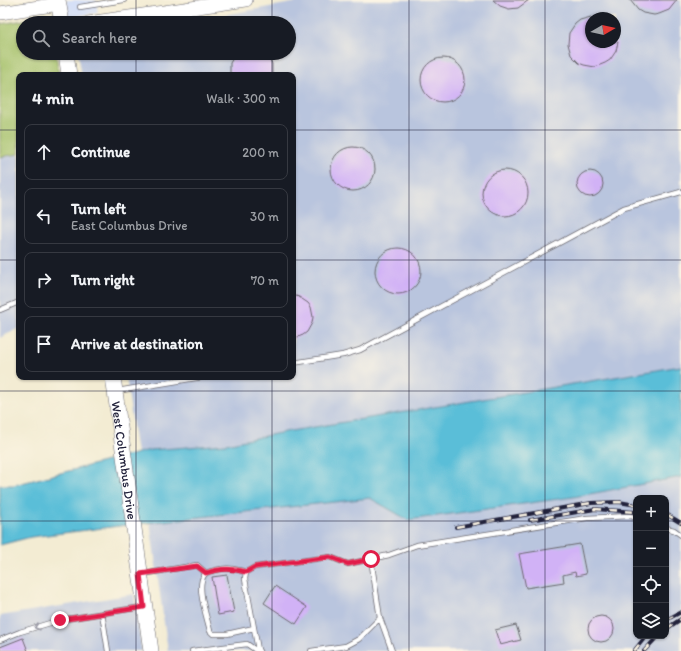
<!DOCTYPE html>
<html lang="en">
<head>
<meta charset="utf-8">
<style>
	:root { --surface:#171b24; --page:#20242c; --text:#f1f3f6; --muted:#9ea1a6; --line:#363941 }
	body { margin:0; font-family:Itim,sans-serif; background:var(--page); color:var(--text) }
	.controls { position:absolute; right:12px; bottom:12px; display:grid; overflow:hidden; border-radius:8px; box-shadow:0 1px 3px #0004 }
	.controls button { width:36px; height:36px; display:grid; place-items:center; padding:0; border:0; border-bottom:1px solid var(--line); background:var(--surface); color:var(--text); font:20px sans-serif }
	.compass { position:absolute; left:585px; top:12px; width:36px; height:36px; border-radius:50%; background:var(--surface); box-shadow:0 1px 3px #0004; rotate:81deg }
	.stop { position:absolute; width:12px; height:12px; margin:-9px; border:3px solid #e11d48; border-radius:50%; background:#fff }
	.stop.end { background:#e11d48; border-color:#fff; box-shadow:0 1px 4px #0008 }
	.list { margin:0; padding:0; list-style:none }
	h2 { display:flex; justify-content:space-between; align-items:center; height:52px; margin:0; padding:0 16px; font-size:17px }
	h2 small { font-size:13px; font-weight:400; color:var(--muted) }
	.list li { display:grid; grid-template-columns:26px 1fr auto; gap:12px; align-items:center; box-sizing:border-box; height:56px; margin:0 8px 8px; padding:0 8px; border:1px solid var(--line); border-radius:8px }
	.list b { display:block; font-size:15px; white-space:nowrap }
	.list p { margin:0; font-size:13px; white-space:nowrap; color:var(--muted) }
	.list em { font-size:13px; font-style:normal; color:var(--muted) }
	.icon { flex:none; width:22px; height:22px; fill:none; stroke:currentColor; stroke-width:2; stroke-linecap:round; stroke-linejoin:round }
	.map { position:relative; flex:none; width:681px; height:651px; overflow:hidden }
	.search { position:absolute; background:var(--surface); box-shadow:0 1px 3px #0004; left:16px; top:16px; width:280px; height:44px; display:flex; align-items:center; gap:10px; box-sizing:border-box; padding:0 14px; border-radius:22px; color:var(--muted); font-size:15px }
	.panel { position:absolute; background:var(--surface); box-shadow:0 1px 3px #0004; left:16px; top:72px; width:280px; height:308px; border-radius:8px }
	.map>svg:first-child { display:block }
	.built { fill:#cddbfa }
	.industrial { fill:#b9c5de; fill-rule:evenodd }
	.green { fill:#a3c068; stroke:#627152 }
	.water { fill:#5abed8; stroke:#3e708a }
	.building { fill:#d1b2f6 }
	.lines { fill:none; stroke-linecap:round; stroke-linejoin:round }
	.lane-casing { stroke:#6b6970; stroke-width:6 }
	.secondary-casing { stroke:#6b6970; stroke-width:14 }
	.primary-casing { stroke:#6b6970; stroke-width:16 }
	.lane { stroke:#fff; stroke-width:4.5 }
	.secondary { stroke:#fff; stroke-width:13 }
	.primary { stroke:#fff; stroke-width:15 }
	.rail-casing { stroke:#22223b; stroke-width:4 }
	.rail { stroke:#fcf5e5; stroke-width:2.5; stroke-dasharray:8; stroke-linecap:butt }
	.oneway { stroke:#9c9ca7 }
	.route { stroke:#e11d48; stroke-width:5 }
	.grid { fill:none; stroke:#22223b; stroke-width:1; stroke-opacity:0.55 }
	.labels { text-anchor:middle; stroke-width:3; stroke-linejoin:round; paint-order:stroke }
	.street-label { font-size:13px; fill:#22223b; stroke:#fcf5e5 }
</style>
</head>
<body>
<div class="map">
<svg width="681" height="651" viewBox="0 0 681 651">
	<rect width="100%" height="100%" fill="#fcf5e5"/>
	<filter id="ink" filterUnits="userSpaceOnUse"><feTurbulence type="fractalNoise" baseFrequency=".025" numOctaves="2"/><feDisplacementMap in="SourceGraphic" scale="8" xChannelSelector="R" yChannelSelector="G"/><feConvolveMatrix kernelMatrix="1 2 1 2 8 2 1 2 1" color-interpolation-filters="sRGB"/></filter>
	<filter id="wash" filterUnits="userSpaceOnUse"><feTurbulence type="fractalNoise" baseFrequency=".012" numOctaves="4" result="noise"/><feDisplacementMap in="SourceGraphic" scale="16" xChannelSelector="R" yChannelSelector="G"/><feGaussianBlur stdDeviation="0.9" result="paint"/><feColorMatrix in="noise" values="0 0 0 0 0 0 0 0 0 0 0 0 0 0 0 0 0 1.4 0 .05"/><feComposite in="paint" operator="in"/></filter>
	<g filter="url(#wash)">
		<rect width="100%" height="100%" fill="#f3ecd3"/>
		<path class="built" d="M66,0H96L98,13L68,17Z"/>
		<path class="industrial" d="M308,0H681V366L285,432L226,444L150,450L137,454L126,377H293V75H82L78,53H289V23H180ZM591,18H615V42H591Z
			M19,154V328L0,338V157Z
			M681,477V651H168L150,522L370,498L408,520L573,497ZM636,498H666V636H636Z
			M134,594L142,651H0V616Z"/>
		<path class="green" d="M43,17L48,19L51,23H23V53H56L59,75H19V154L0,157V24Z"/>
		<path class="water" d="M681,366V477L573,497L408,520L370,498L119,526L31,537L0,545V485H14L150,450L226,444L285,432Z"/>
		<g id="blocks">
			<path class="building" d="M493,0H529L518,8L509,9L500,6Z
				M630,0H677L669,10L659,14L654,15L643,13L638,10Z
				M591,17V42H618L616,51L610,60L605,63L595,67L584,65L579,63L571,55L568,44L569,33L575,24L580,20Z
				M236,53H266L270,59L272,64V75H230V63Z
				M421 80a22 22 0 1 1 44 0a22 22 0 1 1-44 0Z
				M331 169a22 22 0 1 1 44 0a22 22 0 1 1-44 0Z
				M482 193a23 23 0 1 1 46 0a23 23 0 1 1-46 0Z
				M577 184a13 13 0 1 1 26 0a13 13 0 1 1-26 0Z
				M375 271a23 23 0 1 1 46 0a23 23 0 1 1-46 0Z
				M293,295L299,297L308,303L311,307L313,317L312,323L307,332L303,335L293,339Z
				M580,544L586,574L576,576L575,572L563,575L564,582L526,588L519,554Z
				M227,575L234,612L218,615L212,577Z
				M275,586L307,607L296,624L264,603Z
				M588 629a13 13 0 1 1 26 0a13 13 0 1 1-26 0Z
				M516,625L521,640L500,645L495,630Z
				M23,638L28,651H0V647Z"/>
		</g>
	</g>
	<g filter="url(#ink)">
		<use href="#blocks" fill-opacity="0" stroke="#6b6970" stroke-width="1"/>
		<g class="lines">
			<defs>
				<path id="lane" d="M80,7L124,0
					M0,310L19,302
					M293,363L343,355L360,350L624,208L681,192
					M117,391L202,377
					M666,528L674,530L681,535
					M371,559L389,555L417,545L587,518L631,516L636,518
					M246,572C236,569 227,567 216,570C212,571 208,571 205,574C195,585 207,617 210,631L213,634H227L254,628
					M143,574L197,565L206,573
					M102,613L108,651
					M380,618L392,651
					M0,640L20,632L60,620L142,607
					M192,651L247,644L257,651
					M259,651L258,650L245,579L246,572L255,567L330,557L348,564L371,559L380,618L359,639L346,646L311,651"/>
				<path id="secondary" d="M0,13L59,4
					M88,23L246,0"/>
				<g id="primary">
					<path d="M58,0L62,23"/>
					<path d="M66,53L69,75"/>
					<path id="s1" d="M113,377L151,651"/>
				</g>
			</defs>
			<use href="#lane" class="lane-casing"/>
			<use href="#secondary" class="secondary-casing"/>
			<use href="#primary" class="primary-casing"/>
			<use href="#lane" class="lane"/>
			<use href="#secondary" class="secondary"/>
			<use href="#primary" class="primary"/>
			<defs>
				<path id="rail" d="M666,514L681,523
					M530,520L595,509L636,512
					M456,527L591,503L619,502L636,505
					M666,620L681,612
					M666,629L681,619
					M634,651L646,636
					M644,651L658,636"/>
			</defs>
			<use href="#rail" class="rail-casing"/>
			<use href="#rail" class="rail"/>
		</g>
		<defs><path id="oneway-chevron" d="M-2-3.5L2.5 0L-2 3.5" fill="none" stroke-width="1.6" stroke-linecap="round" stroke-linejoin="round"/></defs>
		<use class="oneway" href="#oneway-chevron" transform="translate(37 627) rotate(163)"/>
	</g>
	<g class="lines" filter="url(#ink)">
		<path class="route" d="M60,620L144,607L140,574L197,566L206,573C220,568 232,568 246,572L255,567L330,557L348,564L371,559"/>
	</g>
	<path class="grid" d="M136,0V23M272,0V23M409,0V651M545,0V651M136,53V75M272,53V75M0,130H19M293,130H681M0,260H19M293,260H681M136,377V651M272,377V651M0,391H681M0,521H636M666,521H681"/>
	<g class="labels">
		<g class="street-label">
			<text dy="5" stroke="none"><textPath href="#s1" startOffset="84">West Columbus Drive</textPath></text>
		</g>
	</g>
</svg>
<div class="controls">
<button>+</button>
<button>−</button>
<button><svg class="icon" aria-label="locate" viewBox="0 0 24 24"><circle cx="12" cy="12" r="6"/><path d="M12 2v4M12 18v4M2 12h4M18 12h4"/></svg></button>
<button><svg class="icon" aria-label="layers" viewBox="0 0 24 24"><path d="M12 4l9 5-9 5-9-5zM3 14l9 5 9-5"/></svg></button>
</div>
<svg class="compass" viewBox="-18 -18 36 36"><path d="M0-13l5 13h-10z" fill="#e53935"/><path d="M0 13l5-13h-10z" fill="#9ea1a6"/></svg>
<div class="stop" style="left:371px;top:559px"></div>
<div class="stop end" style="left:60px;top:620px"></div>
<div class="search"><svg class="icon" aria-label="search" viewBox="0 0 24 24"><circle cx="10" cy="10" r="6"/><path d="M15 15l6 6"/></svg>Search here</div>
<section class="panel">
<h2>4 min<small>Walk · 300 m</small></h2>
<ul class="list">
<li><svg class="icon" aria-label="ahead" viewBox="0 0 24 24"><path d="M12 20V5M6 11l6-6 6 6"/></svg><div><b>Continue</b></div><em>200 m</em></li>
<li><svg class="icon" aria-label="left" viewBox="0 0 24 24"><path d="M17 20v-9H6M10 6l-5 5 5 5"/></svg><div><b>Turn left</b><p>East Columbus Drive</p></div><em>30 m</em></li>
<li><svg class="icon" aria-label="right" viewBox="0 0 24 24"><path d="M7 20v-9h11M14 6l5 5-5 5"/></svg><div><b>Turn right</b></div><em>70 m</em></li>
<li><svg class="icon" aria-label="arrive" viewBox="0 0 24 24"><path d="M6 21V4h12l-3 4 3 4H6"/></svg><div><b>Arrive at destination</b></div></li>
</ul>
</section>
</div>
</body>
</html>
